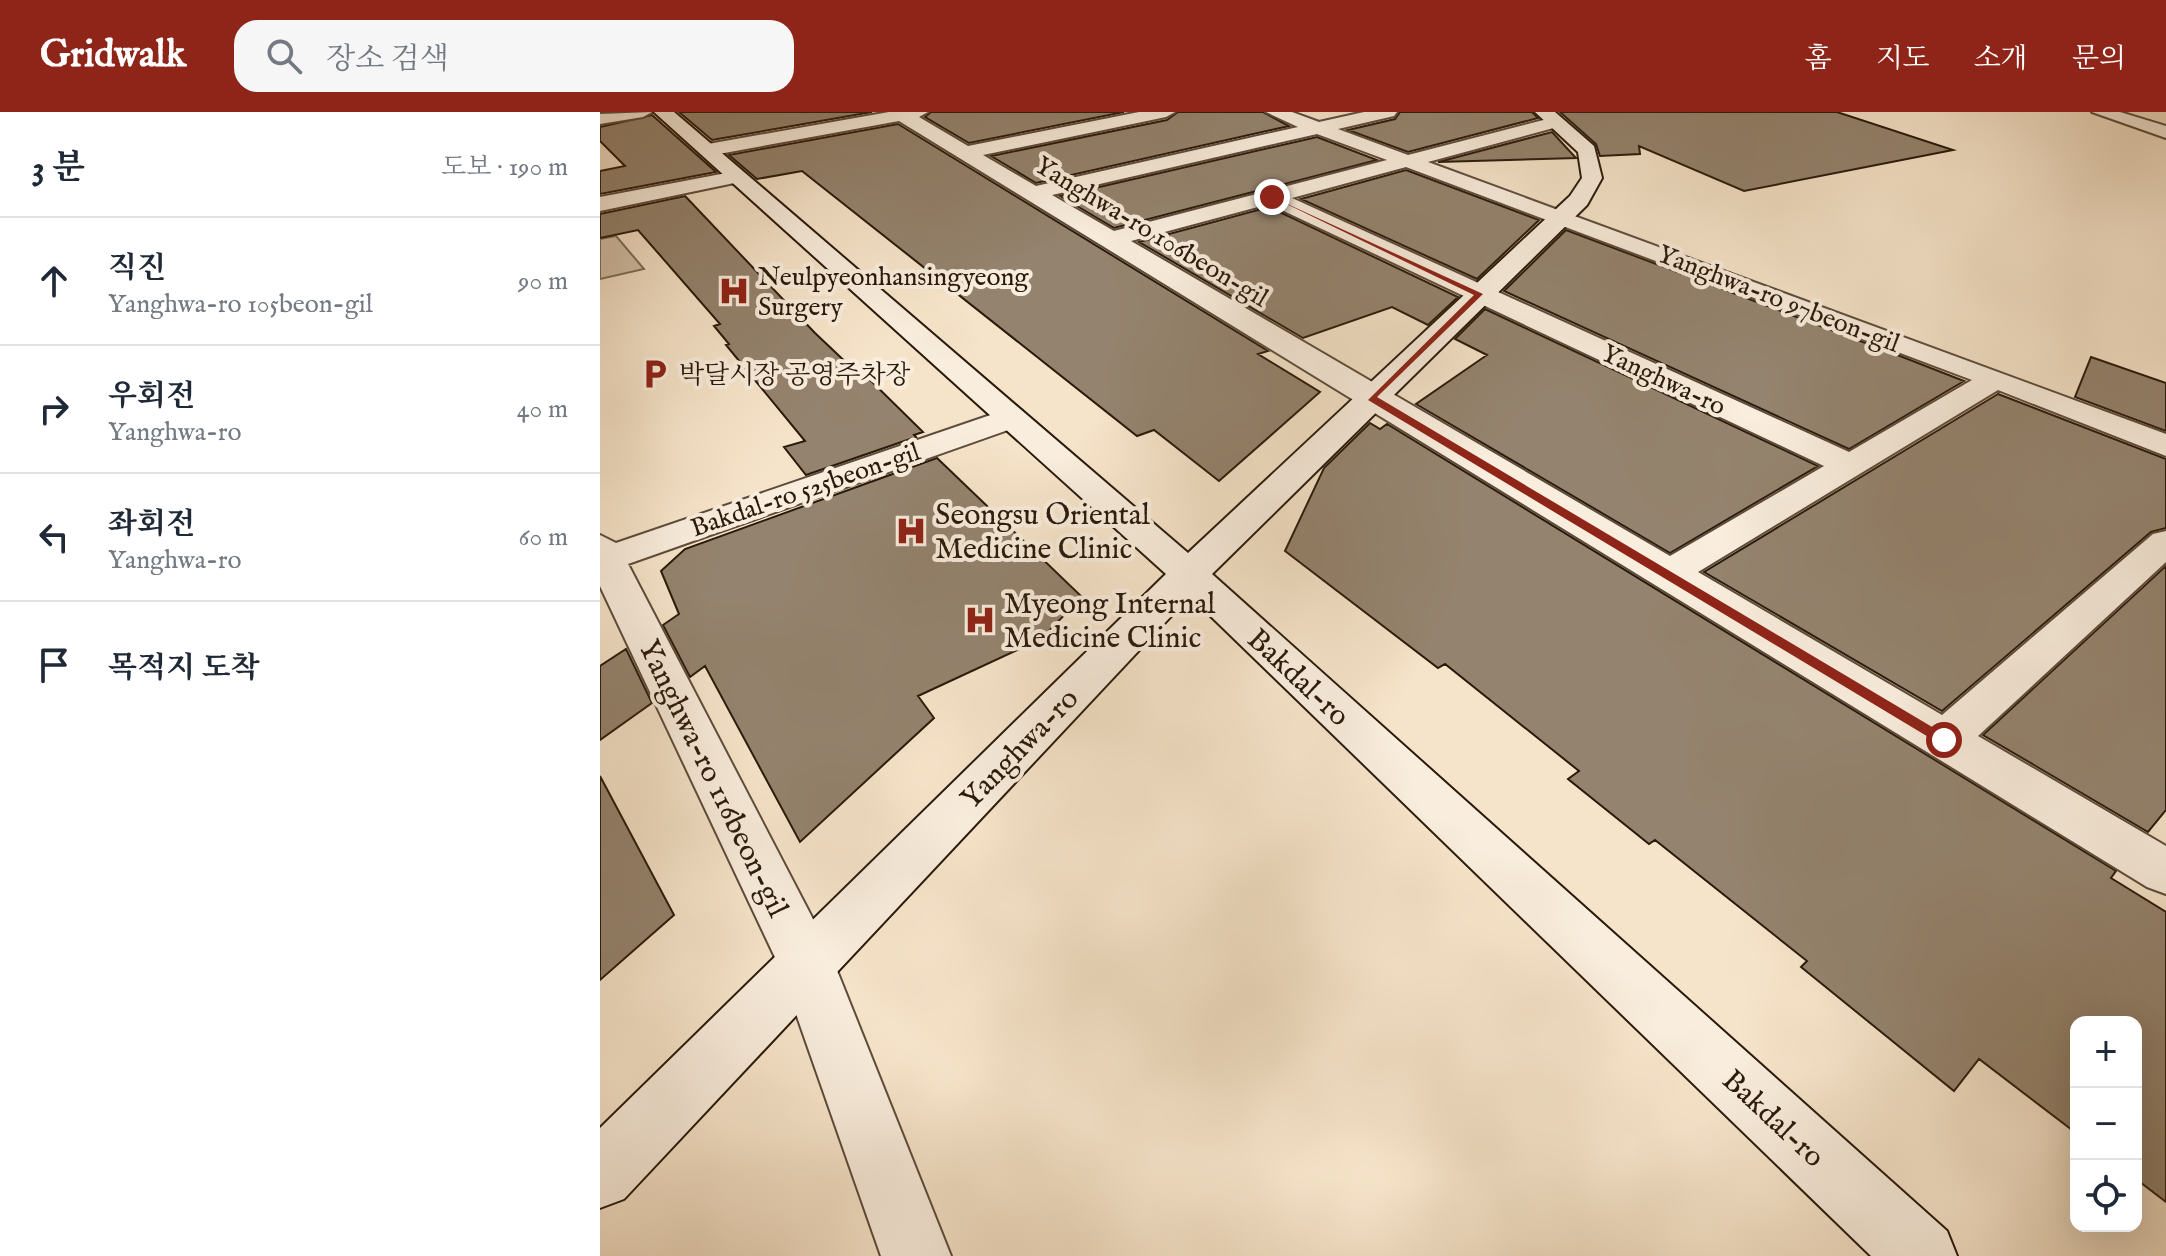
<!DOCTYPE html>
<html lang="ko">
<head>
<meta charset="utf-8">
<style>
	:root { --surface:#fff; --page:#f6f6f7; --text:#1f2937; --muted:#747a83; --line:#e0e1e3; --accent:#8f2418 }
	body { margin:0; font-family:"IM FELL English","Noto Serif KR",serif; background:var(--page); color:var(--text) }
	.controls { position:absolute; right:24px; bottom:24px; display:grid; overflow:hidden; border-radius:16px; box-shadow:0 8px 32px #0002 }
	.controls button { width:72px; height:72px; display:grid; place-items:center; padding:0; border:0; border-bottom:2px solid var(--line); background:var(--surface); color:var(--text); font:40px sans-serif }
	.stop { position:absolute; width:24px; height:24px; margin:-18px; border:6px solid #8f2418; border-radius:50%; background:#fff }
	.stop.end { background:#8f2418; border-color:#fff; box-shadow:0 2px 8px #0008 }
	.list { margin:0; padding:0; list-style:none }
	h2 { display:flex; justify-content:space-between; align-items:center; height:104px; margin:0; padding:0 32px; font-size:34px }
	h2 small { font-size:26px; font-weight:400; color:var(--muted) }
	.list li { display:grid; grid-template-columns:52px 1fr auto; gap:24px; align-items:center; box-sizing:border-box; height:128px; padding:0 32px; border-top:2px solid var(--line) }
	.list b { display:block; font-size:30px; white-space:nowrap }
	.list p { margin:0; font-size:26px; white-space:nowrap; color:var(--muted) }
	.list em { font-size:26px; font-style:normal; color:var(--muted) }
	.icon { flex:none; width:44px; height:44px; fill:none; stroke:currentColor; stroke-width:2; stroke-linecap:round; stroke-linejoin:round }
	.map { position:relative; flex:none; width:1566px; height:1144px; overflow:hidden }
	header { display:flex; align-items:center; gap:48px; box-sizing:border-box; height:112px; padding:0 40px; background:var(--accent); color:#fff }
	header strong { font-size:38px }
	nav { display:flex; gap:44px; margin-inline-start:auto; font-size:28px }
	.search { width:560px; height:72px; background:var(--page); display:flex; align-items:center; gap:20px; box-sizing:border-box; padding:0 28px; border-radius:24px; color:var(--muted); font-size:30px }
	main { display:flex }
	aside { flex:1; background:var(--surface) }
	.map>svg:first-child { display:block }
	.green { fill:#d3c2aa; stroke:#7e6e5a; stroke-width:2 }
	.building { fill:#94836e; stroke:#2a1a0b; stroke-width:2 }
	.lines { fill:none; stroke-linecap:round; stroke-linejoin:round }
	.street-casing { stroke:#5d4c3b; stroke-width:4 }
	.secondary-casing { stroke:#2a1a0b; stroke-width:4 }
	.street { fill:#f9eddd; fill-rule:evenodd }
	.secondary { fill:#f9eddd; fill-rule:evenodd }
	.route { fill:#8f2418 }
	.labels { text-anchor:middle; stroke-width:8; stroke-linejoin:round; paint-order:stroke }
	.far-street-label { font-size:26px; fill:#2a1a0b; stroke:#f9eddd }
	.far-poi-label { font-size:26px; fill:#2a1a0b; stroke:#f9eddd; text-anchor:start }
	.poi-label { font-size:30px; fill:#2a1a0b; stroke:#f9eddd; text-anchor:start }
	.street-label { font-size:30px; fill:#2a1a0b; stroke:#f9eddd }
</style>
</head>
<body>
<header>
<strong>Gridwalk</strong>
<div class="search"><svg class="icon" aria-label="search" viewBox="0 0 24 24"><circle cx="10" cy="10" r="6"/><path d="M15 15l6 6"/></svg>장소 검색</div>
<nav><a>홈</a><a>지도</a><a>소개</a><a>문의</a></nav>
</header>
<main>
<aside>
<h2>3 분<small>도보 · 190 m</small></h2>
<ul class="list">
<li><svg class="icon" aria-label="ahead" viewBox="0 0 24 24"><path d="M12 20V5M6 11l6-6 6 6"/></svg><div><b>직진</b><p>Yanghwa-ro 105beon-gil</p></div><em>90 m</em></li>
<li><svg class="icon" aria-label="right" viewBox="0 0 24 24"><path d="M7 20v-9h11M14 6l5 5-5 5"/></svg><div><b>우회전</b><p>Yanghwa-ro</p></div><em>40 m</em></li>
<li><svg class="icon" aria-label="left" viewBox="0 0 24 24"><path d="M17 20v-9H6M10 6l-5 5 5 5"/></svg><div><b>좌회전</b><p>Yanghwa-ro</p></div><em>60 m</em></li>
<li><svg class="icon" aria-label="arrive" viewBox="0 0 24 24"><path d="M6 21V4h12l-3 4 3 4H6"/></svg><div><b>목적지 도착</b></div></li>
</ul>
</aside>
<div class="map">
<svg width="1566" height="1144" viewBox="0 0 1566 1144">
	<rect width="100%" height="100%" fill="#f6e4ca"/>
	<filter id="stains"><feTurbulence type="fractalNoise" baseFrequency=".0025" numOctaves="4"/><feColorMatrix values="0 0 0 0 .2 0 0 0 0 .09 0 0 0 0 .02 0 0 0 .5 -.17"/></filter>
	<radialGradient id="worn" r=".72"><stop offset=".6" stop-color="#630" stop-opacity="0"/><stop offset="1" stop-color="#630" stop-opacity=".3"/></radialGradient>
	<path class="green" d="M16,124L44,157L0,167V127Z"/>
	<path class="building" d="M79,0H272L112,28Z
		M331,0H524L369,31L325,5Z
		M578,0H663L689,14L436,71L391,44L567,8Z
		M800,0H932L938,6L808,40L748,18L795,7Z
		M960,0H1237L1353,38L1144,79L1039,34L1040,42L1000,44L996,32Z
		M52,3L116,60L0,82V59L25,54L0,29V15Z
		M298,12L668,239L658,242L720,280L619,369L554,318L537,324L202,59L157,67L129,43Z
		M952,20L976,46L838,50Z
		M717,25L777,48L514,116L460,84Z
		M806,58L939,108L877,167L701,87Z
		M85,84L215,221L253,257L257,255L323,320L314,323L316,325L206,363L184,335L205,329L126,233L129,232L114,214L120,212L38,118L0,126V102Z
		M669,95L858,185L828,213L792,195L703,226L539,130Z
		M966,118L1300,244L1364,269L1249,337L904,179Z
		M885,197L1218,354L1070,441L816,292L887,243L855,227Z
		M1491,245L1566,271V319L1475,285Z
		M1398,282L1566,347V416L1551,420L1342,599L1104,460Z
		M770,311L780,317L787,312L1516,759L1511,766L1566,800V1090L1536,1067V910H1476V1021L1379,947L1354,979L1201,855L1207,849L1055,728L1049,732L968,667L979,659L845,552L838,556L685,439L724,356Z
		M337,346L482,485L441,527L318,584L334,606L200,730L105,554L90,565L63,513L79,502L61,459L85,437Z
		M1566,454V698L1548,720L1383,623Z
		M26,537L52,591L0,628V554Z
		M0,664L74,803L0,868Z"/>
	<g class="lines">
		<defs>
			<path id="street" d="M52,0L43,5L0,12V2Z
				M289,0H328L319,5L368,34L539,0H575L566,5L383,43L436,74L698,15L666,0H692L719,10L764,0H797L794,4L738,17L808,43L955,5L961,6V14L828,50L1566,322V344L1398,278L1098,460L1342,603L1553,422L1566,419V450L1378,624L1566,734V782L1547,775L299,9L108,44L98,38L108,32ZM717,22L787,48L514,119L452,83ZM806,55L1372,268L1249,340L692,86ZM669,92L1224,354L1070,444L531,129Z
				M1492,0H1520L1566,14V26Z
				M137,59L144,61L147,65L144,69L0,99V85Z
				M411,296L422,299L427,306L422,313L28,452L228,836L351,1144H281L180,856L0,474V423L16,431Z"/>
			<path id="secondary" d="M54,0H74L588,441L970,84L982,66L978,40L935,0H955L994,34L1002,66L987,93L612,462L1347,1119L1357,1144H1271L590,484L24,1087L0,1096V1016L566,462Z"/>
		</defs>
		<use href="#street" class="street-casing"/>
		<use href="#secondary" class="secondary-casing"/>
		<use href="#street" class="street"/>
		<use href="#secondary" class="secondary"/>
	</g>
	<path class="route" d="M670,84L883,182L777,285L1349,625V632H1340L768,288L874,183Z"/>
	<defs>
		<symbol id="hospital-bare" viewBox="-9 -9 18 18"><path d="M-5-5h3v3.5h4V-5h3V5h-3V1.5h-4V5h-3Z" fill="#8f2418" stroke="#f9eddd" stroke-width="2.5" paint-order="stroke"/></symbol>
		<symbol id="parking-bare" viewBox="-9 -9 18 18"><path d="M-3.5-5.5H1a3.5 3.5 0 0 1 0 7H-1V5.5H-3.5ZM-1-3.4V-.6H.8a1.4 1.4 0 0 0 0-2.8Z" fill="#8f2418" stroke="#f9eddd" stroke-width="2.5" paint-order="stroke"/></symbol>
	</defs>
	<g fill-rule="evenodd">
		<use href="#hospital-bare" x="112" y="157" width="44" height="44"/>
		<use href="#parking-bare" x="33" y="240" width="44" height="44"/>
		<use href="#hospital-bare" x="289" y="397" width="44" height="44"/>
		<use href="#hospital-bare" x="358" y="486" width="44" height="44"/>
	</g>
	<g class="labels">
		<g class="far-street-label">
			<text transform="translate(552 119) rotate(31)" y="9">Yanghwa-ro 106beon-gil</text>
			<text transform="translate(1179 186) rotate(21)" y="9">Yanghwa-ro 97beon-gil</text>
			<text transform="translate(1064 267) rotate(25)" y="9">Yanghwa-ro</text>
			<text transform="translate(205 377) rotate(-19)" y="9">Bakdal-ro 525beon-gil</text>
		</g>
		<g class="far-poi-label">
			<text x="158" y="173">Neulpyeonhansingyeong<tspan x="158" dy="30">Surgery</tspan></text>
			<text x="79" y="271">박달시장 공영주차장</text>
		</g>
		<g class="poi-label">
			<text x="335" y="412">Seongsu Oriental<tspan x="335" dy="34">Medicine Clinic</tspan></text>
			<text x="404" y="501">Myeong Internal<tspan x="404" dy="34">Medicine Clinic</tspan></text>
		</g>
		<g class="street-label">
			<text transform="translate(699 565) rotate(43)" y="10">Bakdal-ro</text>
			<text transform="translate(419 636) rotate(-46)" y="10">Yanghwa-ro</text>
			<text transform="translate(114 666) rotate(64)" y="10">Yanghwa-ro 116beon-gil</text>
			<text transform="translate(1174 1006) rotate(43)" y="10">Bakdal-ro</text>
		</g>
	</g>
	<rect width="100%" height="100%" filter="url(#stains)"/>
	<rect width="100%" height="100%" fill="url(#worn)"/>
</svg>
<div class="controls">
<button>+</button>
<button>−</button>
<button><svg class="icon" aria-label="locate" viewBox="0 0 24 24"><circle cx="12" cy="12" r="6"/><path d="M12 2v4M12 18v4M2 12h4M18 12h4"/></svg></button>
</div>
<div class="stop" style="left:1344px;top:628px"></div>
<div class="stop end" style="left:672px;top:85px"></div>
</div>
</main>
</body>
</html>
